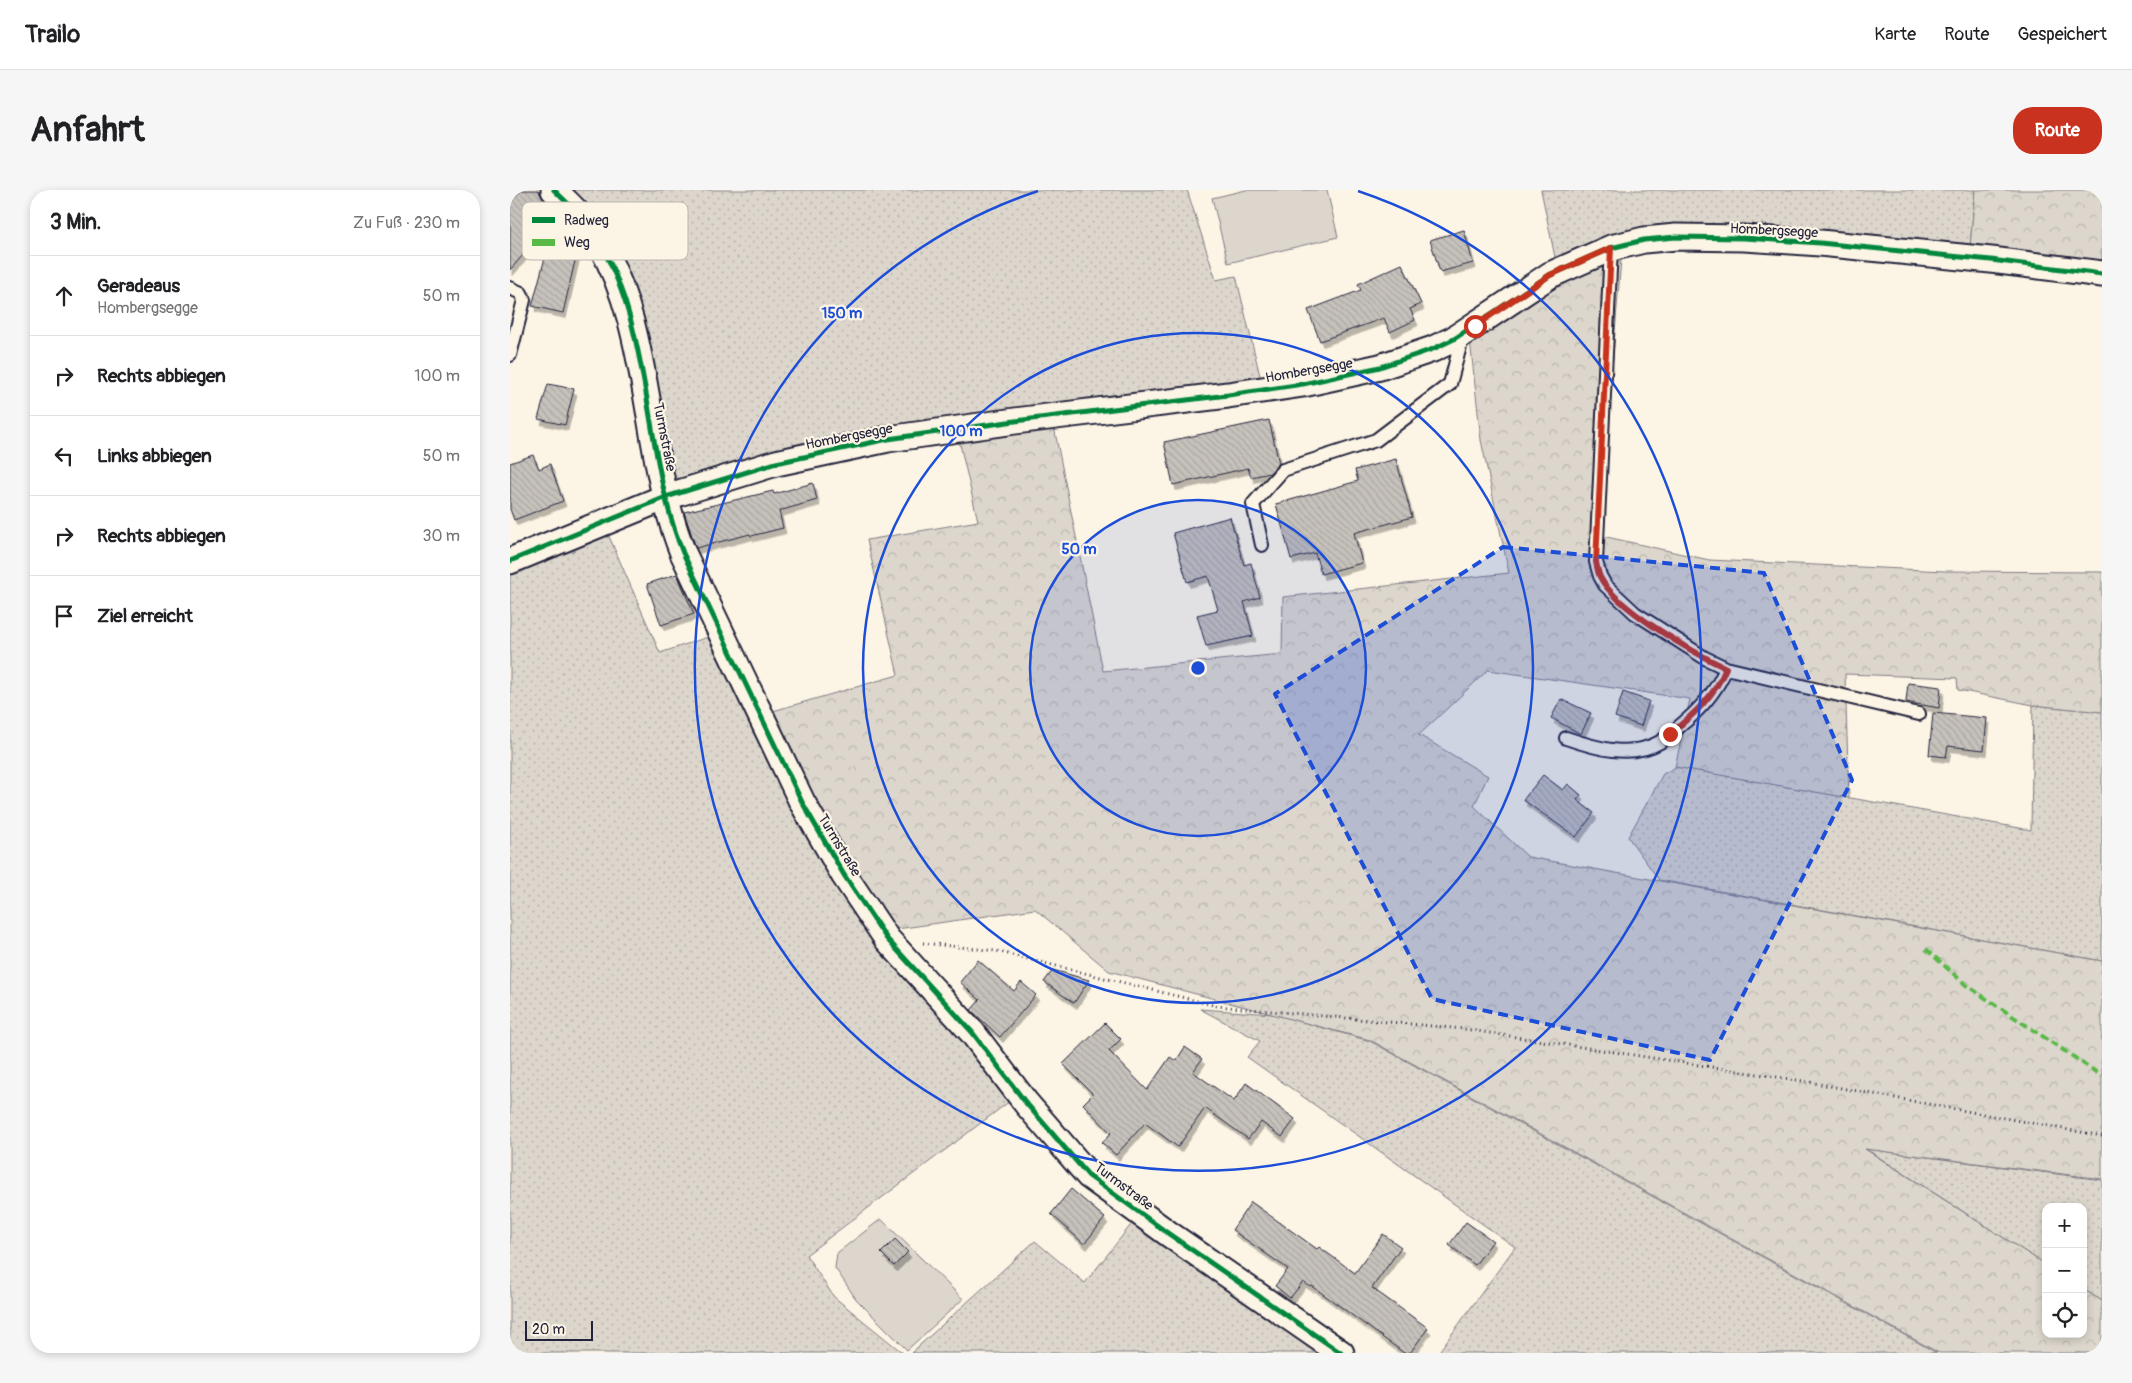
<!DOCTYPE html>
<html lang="de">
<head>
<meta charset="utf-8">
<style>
	:root { --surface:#fff; --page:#f6f6f6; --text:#202124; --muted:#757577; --line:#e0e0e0; --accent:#c8321e }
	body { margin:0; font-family:Pangolin,sans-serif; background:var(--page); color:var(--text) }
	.controls { position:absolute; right:15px; bottom:15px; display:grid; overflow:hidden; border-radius:10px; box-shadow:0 2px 8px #0003 }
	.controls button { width:45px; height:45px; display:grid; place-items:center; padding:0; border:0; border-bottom:1px solid var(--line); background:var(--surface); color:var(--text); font:25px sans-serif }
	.scale { position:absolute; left:15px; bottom:12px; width:68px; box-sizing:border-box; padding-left:5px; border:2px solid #22223b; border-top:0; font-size:14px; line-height:18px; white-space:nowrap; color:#22223b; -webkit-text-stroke:4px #fcf5e5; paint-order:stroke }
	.stop { position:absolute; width:15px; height:15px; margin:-11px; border:4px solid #c8321e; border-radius:50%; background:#fff }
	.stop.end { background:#c8321e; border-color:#fff; box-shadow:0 1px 5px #0008 }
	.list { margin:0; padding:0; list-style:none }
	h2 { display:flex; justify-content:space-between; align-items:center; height:65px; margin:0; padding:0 20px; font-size:21px }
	h2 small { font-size:16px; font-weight:400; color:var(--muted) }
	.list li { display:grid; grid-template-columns:32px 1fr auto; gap:15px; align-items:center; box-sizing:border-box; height:80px; padding:0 20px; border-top:1px solid var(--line) }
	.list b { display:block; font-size:19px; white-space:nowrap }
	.list p { margin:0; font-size:16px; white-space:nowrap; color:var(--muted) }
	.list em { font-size:16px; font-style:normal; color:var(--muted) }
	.icon { flex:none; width:28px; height:28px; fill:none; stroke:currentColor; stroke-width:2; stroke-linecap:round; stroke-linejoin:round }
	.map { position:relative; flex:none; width:1592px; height:1163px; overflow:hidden; border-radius:20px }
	header { display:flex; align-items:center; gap:30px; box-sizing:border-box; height:70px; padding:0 25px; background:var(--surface); border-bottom:1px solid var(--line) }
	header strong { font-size:24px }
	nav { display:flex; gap:28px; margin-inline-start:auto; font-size:18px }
	.intro { display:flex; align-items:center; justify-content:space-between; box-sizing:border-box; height:120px; padding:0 30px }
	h1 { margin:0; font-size:35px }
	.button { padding:12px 22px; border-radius:20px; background:var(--accent); color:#fff; font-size:18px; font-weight:700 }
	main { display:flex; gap:30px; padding:0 30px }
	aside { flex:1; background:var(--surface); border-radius:20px; box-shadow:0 2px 8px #0003 }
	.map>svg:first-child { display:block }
	.grass { fill:url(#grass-dots); stroke:#7f7c84 }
	.forest { fill:url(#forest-crowns); stroke:#7f7c84 }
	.garden { fill:#dcd6cc; stroke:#7f7c84 }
	.building { fill:url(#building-back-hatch); stroke:#22223b; filter:url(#shadow) }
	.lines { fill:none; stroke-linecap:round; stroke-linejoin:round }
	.lane-casing { stroke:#22223b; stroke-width:16 }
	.street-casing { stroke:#22223b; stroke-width:29 }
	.path { stroke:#22223b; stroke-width:3; stroke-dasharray:1 4; stroke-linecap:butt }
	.lane { stroke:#fcf5e5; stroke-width:12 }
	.street { stroke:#fcf5e5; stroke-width:25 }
	.quiet { stroke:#58b947; stroke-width:4; stroke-dasharray:8 4; stroke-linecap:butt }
	.cycleway-casing { stroke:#fcf5e5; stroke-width:8 }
	.cycleway { stroke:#00873e; stroke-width:5 }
	.route { stroke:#c8321e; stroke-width:6 }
	.marked { fill:#1d4ed8; fill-opacity:0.2; stroke:#1d4ed8; stroke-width:4; stroke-dasharray:10 6; stroke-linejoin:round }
	.ring { fill:none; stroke:#1d4ed8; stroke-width:2.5 }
	.labels { text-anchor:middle; stroke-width:4.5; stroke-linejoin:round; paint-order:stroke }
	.street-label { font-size:14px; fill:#22223b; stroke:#fcf5e5 }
	.key { fill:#fcf5e5; stroke:#bbb6b2; stroke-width:1 }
	.key-label { font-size:14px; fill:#22223b }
	.centre { fill:#1d4ed8; stroke:#fcf5e5; stroke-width:2.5 }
	.ring-label { font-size:15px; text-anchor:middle; font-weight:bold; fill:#1d4ed8; stroke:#fcf5e5; stroke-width:4.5; stroke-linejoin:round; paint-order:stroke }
</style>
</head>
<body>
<header>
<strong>Trailo</strong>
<nav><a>Karte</a><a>Route</a><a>Gespeichert</a></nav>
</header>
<div class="intro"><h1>Anfahrt</h1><a class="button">Route</a></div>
<main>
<aside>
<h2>3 Min.<small>Zu Fuß · 230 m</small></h2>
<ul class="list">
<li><svg class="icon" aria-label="ahead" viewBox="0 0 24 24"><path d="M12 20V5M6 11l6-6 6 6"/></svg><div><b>Geradeaus</b><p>Hombergsegge</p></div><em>50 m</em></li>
<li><svg class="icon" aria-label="right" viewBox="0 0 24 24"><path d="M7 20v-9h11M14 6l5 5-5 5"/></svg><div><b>Rechts abbiegen</b></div><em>100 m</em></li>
<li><svg class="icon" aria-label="left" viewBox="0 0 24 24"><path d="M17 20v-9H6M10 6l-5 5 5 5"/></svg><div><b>Links abbiegen</b></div><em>50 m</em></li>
<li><svg class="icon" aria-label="right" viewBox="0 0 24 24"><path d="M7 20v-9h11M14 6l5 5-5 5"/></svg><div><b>Rechts abbiegen</b></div><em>30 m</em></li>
<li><svg class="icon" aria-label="arrive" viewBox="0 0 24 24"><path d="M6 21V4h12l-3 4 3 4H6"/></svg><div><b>Ziel erreicht</b></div></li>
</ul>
</aside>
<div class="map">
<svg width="1592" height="1163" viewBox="0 0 1592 1163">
	<defs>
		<pattern id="grass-dots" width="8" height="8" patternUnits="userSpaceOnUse" patternTransform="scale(1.25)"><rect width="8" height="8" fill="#dcd6cc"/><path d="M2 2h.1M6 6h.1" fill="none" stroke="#bcb7b0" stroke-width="1.8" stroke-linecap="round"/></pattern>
		<pattern id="forest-crowns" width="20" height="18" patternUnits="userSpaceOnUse" patternTransform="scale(1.25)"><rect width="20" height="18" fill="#dcd6cc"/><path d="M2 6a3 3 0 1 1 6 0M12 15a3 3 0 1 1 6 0" fill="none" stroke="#bcb7b0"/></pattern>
		<pattern id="building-back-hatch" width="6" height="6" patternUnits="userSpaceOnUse" patternTransform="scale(1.25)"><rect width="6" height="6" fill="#c6c1bb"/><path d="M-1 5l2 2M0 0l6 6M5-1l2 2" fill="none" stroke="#aaa6a2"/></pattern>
		<filter id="shadow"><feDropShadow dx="3" dy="5.5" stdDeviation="0" flood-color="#0004"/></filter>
	</defs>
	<rect width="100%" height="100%" fill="#fcf5e5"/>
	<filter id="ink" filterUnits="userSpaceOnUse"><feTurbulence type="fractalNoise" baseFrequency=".02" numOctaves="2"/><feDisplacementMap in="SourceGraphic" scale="10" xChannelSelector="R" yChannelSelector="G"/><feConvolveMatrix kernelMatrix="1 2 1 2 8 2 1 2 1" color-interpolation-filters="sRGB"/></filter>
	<g filter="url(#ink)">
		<path class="grass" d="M52,0H677L706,90L726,86L751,190L321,250L165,290L155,265L133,151Z
			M1031,0H1465L1460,57L1276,43L1046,72Z
			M98,344L150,463L201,446L288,615L500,911L296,1065L324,1107L393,1163H0V380Z
			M1523,515L1592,522V771L1149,690L1118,647L1153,584L1166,577L1521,640Z
			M690,819L763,824L860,851L1427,1163H928L1005,1057L737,867L750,851Z
			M1356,959L1592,990V1111L1573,1099V1017H1536V1075Z
			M624,1031L813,1163H401L525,1051L575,1093Z"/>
		<path class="forest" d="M1465,0H1592V76L1460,57Z
			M1111,70L1088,345L1199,370L1435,381L1592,382V522L1523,515L1448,500L1447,488L1335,484L1339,608L1165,577L1180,509L978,480L909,545L978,586L964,616L1018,667L1592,771V989L1355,959L1536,1075V1144H1573V1099L1592,1111V1163H1429L860,850L599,781L525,719L380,740L340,683L256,523L388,485L357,350L468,331L449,250L544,237L593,481L772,464L773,407L999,383L971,250L960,150L1027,103Z"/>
		<path class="garden" d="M736,0H817L828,47L718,73L702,8Z
			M371,1029L453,1109L397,1160L346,1109L325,1078L327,1063Z"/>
		<path class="building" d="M11,0H28L34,10L70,49L53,123L22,116L46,27L0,80V13Z
			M954,40L963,73L930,82L920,50Z
			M892,74L911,114L900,119L905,130L880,142L874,128L810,151L798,120L851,100L848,94Z
			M38,194L64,199L55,235L28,229Z
			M759,230L769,273L760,283L741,287L738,278L663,295L654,252Z
			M23,265L29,279L40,274L53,311L4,330L0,319V273Z
			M886,269L902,327L844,343L852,373L811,384L805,363L781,369L766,314L848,291L845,280Z
			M303,293L307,310L269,321L273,338L241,346L240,344L186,358L174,322L263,301L264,304Z
			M720,327L734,375L741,373L750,407L734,412L743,446L696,456L687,425L708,420L698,386L677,392L663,343Z
			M167,384L184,424L151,435L137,394Z
			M1398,493L1431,497L1429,518L1396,512Z
			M1113,502L1139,511L1131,536L1105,527Z
			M1051,509L1081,523L1071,544L1041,528Z
			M1423,523L1477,528L1474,560L1438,556L1436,567L1419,565Z
			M1033,585L1053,600L1058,594L1071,605L1067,610L1084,623L1066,647L1013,610Z
			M468,770L504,801L511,792L526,805L490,847L461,820L470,810L450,792Z
			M543,780L579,790L564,813L534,792Z
			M595,833L611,849L599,861L637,900L660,867L666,871L675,857L692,869L683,882L724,911L736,893L785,929L772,947L751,932L738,949L695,918L668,957L635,933L606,965L592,953L601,943L573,914L583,904L553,874Z
			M561,999L595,1028L574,1054L541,1024Z
			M741,1012L807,1059L809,1057L845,1083L873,1044L891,1057L862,1098L918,1138L900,1163H894L802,1096L801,1097L793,1092L780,1108L765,1096L778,1079L722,1040Z
			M956,1032L983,1051L965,1075L939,1055Z
			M385,1049L398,1062L384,1076L371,1063Z"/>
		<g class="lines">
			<defs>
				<path id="lane" d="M1101,58L1086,372L1090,386L1095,395L1125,423L1195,468L1216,478L1409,524
					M0,98L11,103L14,110L0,165
					M752,355L743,314L773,280L866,250L940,194L953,145
					M1056,548C1085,558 1121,569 1150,552C1160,546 1168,537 1177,530C1194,515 1208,498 1216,478"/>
				<path id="street" d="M44,0C57,13 72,26 83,42C144,136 132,262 173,363L292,612L334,685L377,749L462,842L516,913L579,986L659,1044L831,1163
					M0,371L156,307L266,273L378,249L505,231L718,205L793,194L870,177L923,159L944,149L1040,85L1101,58L1134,50L1166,47L1234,48L1310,53L1481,70L1592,84"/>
			</defs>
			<use href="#lane" class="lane-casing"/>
			<use href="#street" class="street-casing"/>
			<path class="path" d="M413,753L486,761L707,816L954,839L1293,891L1592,946"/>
			<use href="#lane" class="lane"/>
			<use href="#street" class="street"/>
			<path class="quiet" d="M1416,759L1456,795L1592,886"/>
			<defs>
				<path id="cycleway" d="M44,0C57,13 72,26 83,42C144,136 132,262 173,363L292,612L334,685L377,749L462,842L516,913L579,986L659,1044L831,1163
					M0,371L156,307L266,273L378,249L505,231L718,205L793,194L870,177L923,159L944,149L1040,85L1101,58L1134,50L1166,47L1234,48L1310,53L1481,70L1592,84"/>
			</defs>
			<use href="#cycleway" class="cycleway-casing"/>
			<use href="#cycleway" class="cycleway"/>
		</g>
	</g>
	<g class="lines" filter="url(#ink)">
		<path class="route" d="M965,136L1040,85L1101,58L1086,372C1087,377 1088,383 1090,387C1106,419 1184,463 1216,478C1205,506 1183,525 1160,544"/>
	</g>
	<path class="marked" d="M993,357L1254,383L1342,590L1200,870L922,809L765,504Z"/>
	<circle cx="688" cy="478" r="168" fill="#1d4ed8" fill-opacity=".12"/>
	<g class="ring">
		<circle cx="688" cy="478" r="168"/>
		<circle cx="688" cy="478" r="335"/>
		<path d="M848 1A503 503 0 1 1 528 1"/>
	</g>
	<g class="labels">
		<g class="street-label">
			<text transform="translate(1264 40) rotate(3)" y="5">Hombergsegge</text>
			<text transform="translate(799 180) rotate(-10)" y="5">Hombergsegge</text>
			<text transform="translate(339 246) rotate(-11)" y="5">Hombergsegge</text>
			<text transform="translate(155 247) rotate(79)" y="5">Turmstraße</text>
			<text transform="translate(330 655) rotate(59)" y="5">Turmstraße</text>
			<text transform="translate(614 996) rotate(37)" y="5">Turmstraße</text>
		</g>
	</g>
	<rect x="12" y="12" width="166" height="58" rx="8" class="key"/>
	<rect x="22" y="27" width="23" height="6" fill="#00873e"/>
	<rect x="22" y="49" width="23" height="7" fill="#58b947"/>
	<g class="key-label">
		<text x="54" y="35">Radweg</text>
		<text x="54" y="57">Weg</text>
	</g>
	<circle cx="688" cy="478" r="8" class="centre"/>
	<g class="ring-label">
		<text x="332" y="128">150 m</text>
		<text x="451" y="246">100 m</text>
		<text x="569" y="364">50 m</text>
	</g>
</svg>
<div class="controls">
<button>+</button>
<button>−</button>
<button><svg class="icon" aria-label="locate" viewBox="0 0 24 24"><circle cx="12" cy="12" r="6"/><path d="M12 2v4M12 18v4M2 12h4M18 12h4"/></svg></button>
</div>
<div class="scale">20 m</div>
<div class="stop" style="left:965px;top:136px"></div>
<div class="stop end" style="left:1160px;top:544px"></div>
</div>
</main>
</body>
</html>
